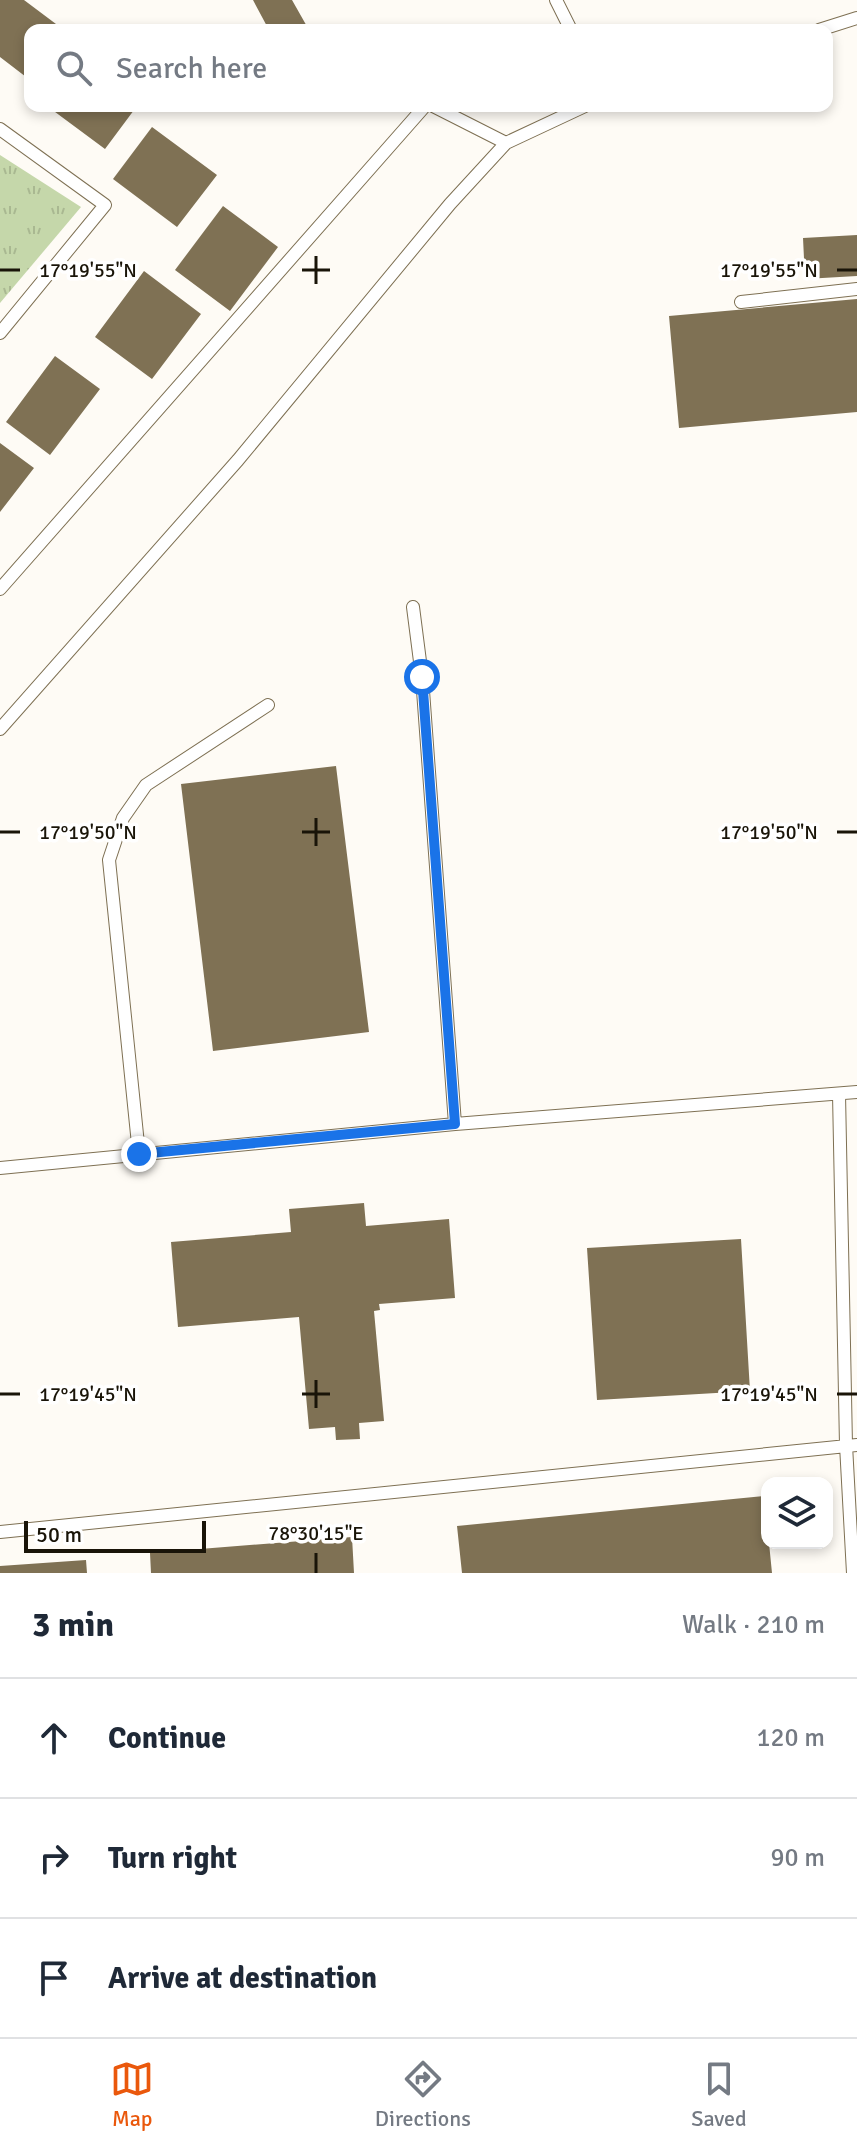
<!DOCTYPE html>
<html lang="en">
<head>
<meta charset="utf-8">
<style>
	:root { --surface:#fff; --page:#f6f6f7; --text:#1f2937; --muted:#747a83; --line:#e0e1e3; --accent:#ea580c }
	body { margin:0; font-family:Signika,sans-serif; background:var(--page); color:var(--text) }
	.controls { position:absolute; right:24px; bottom:24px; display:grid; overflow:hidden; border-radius:16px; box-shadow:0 4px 12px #0003 }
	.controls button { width:72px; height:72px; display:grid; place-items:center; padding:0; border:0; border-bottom:2px solid var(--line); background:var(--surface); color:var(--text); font:40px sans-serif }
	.scale { position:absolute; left:24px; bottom:20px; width:182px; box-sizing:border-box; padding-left:8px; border:4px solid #191408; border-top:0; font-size:22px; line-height:28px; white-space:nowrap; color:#191408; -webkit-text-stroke:6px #fff; paint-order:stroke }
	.stop { position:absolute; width:24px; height:24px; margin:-18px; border:6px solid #1a73e8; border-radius:50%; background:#fff }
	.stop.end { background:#1a73e8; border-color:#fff; box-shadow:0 2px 8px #0008 }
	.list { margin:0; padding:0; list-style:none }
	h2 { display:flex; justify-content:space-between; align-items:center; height:104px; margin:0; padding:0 32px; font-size:34px }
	h2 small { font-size:26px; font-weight:400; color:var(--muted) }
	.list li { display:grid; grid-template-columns:52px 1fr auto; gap:24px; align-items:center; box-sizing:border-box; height:120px; padding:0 32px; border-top:2px solid var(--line) }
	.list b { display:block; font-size:30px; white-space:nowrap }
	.list em { font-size:26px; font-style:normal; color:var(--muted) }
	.icon { flex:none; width:44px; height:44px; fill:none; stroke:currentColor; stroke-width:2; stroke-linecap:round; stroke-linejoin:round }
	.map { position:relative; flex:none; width:857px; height:1573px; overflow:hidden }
	.search { position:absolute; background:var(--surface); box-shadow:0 4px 12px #0003; left:24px; right:24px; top:24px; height:88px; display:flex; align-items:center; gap:20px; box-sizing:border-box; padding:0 28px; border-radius:16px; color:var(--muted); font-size:30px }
	.sheet { height:464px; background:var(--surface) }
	nav { display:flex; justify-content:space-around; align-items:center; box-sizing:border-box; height:112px; border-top:2px solid var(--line); background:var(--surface); font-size:22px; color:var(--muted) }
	nav a { display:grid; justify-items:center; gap:4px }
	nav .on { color:var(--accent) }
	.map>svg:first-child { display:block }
	.grass { fill:url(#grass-tufts) }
	.building { fill:#7f7154 }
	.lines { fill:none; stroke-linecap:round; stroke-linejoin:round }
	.service-casing { stroke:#7e7053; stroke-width:14 }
	.service { stroke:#fff; stroke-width:12 }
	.route { stroke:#1a73e8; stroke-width:10 }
	.ticks { fill:none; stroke:#191408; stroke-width:3 }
	.ticks-label { font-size:20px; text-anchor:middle; fill:#191408; stroke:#fff; stroke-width:7; stroke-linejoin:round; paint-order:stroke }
</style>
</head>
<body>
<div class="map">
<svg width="857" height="1573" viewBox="0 0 857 1573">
	<defs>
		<pattern id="grass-tufts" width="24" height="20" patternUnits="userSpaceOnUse" patternTransform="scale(2)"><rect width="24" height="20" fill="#c5d7aa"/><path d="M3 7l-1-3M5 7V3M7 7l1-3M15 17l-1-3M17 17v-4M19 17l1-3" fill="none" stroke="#a9b891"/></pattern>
	</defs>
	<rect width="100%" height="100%" fill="#fefbf5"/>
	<path class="grass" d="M0,155L81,207L0,303Z"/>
	<path class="building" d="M0,0H24L64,30H30V80L0,57Z
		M253,0H292L309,30H269Z
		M47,106H137L105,149Z
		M152,127L217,175L177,227L113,179Z
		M223,206L278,247L230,311L175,270Z
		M857,235V276L805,279L803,238Z
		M144,271L201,314L152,379L95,337Z
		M857,299V412L679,428L669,316Z
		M55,356L100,389L50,455L6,422Z
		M0,443L34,468L0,512Z
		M336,766L369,1032L213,1051L181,784Z
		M364,1203L366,1226L449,1219L455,1298L379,1304L380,1310L374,1311L384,1421L359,1423L360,1439L336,1440L335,1427L309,1429L299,1317L178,1327L171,1242L291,1232L289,1209Z
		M741,1239L750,1391L597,1400L587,1248Z
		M765,1496L767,1543H769L772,1573H462L457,1526Z
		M352,1537L354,1573H151L150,1553Z
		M86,1560L87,1573H0V1566Z"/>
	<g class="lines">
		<defs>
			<path id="service" d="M556,0L571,30
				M819,30L857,18
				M433,106L506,143L585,106
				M0,129L105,205L0,333
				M741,302L857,289
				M0,589L425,106
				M413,607L422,677L455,1124
				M0,729L238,460L450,204L506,143
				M839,1094L846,1445L853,1573
				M139,1154L109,860L123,818L146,785L268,705
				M0,1168L455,1124L857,1092
				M0,1532L857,1445"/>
		</defs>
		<use href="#service" class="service-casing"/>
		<use href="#service" class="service"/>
	</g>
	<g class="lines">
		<path class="route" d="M139,1154L455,1124L422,677"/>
	</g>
	<path class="ticks" d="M316,256V284M0,270H20M302,270H330M837,270H857M316,818V846M0,832H20M302,832H330M837,832H857M316,1380V1408M0,1394H20M302,1394H330M837,1394H857M316,1553V1573"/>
	<g class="ticks-label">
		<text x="88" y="277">17°19'55"N</text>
		<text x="769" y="277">17°19'55"N</text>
		<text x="88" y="839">17°19'50"N</text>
		<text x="769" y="839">17°19'50"N</text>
		<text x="88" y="1401">17°19'45"N</text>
		<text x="769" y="1401">17°19'45"N</text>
		<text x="316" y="1540">78°30'15"E</text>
	</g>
</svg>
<div class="controls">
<button><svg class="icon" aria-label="layers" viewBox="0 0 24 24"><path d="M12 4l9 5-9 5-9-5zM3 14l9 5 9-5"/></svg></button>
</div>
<div class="scale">50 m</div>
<div class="stop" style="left:422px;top:677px"></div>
<div class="stop end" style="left:139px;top:1154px"></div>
<div class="search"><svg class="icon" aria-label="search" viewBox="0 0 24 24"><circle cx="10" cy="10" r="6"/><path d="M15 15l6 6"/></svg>Search here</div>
</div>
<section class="sheet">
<h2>3 min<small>Walk · 210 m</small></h2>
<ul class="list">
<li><svg class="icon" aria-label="ahead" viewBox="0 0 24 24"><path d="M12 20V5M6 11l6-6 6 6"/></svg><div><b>Continue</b></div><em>120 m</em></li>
<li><svg class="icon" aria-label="right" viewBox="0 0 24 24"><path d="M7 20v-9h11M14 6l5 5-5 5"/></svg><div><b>Turn right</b></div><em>90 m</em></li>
<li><svg class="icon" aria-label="arrive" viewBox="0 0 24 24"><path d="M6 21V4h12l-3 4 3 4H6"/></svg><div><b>Arrive at destination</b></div></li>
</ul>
</section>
<nav>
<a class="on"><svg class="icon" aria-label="map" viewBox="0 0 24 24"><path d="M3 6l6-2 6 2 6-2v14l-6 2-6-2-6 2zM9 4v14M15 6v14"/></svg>Map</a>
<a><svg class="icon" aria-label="directions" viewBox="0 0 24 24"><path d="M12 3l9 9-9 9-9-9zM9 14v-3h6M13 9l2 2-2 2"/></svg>Directions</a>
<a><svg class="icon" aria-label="saved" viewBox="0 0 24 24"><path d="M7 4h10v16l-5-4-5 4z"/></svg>Saved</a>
</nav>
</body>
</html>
